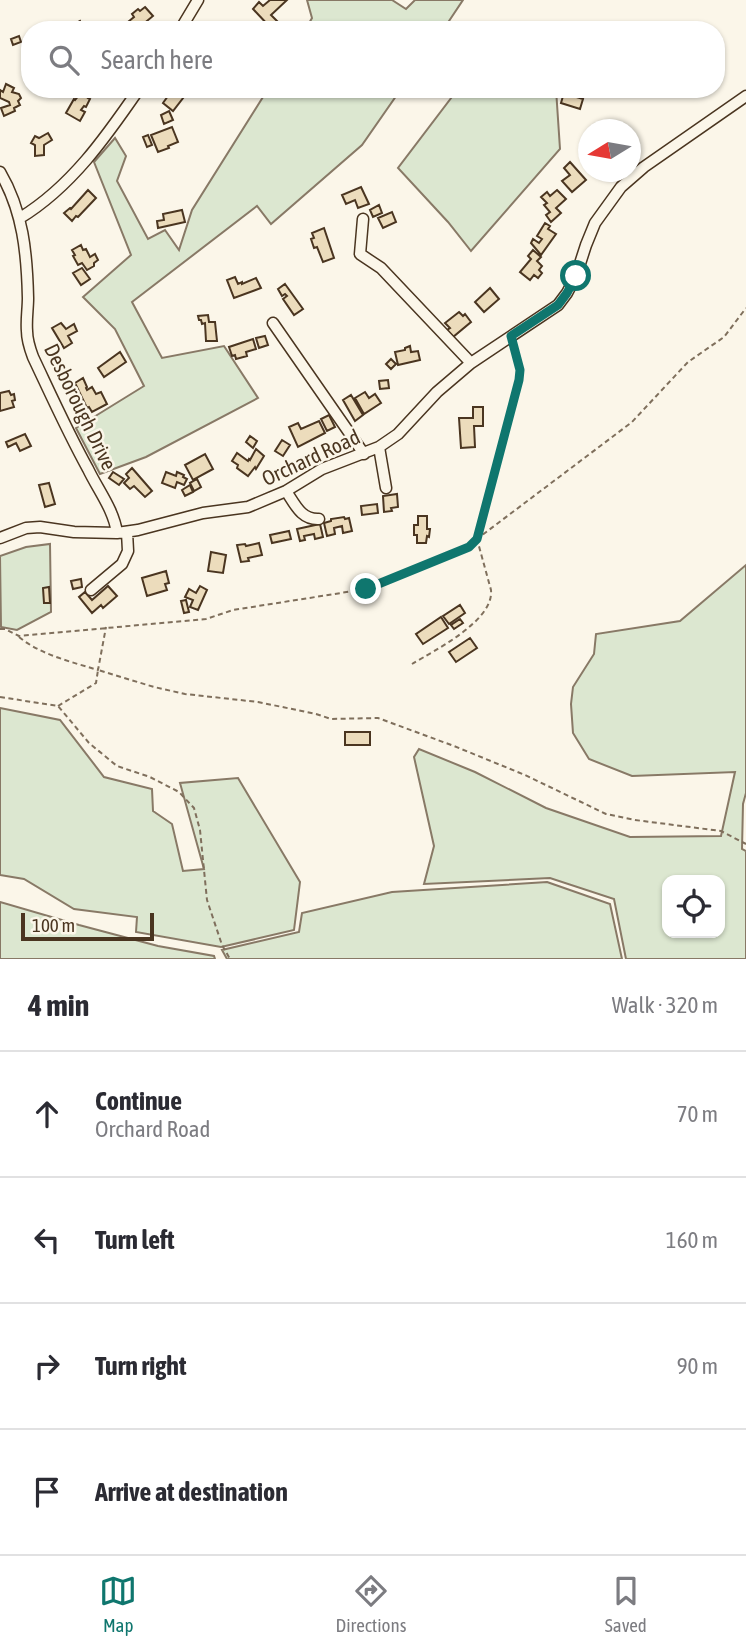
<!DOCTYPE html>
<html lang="en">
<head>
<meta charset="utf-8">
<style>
	:root { --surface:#fff; --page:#f7f7f7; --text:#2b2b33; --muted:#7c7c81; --line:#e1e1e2; --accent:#0f766e }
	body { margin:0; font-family:"Asap Condensed",sans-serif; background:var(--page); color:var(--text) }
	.controls { position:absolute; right:21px; bottom:21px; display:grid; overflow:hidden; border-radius:14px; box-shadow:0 2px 5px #0004 }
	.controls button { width:63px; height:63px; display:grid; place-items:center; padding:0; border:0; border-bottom:2px solid var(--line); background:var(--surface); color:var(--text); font:35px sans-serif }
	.compass { position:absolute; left:578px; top:119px; width:63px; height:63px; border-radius:50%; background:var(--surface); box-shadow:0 2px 5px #0004; rotate:259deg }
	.scale { position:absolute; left:21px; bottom:18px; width:133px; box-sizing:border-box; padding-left:7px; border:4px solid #4a3520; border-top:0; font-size:19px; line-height:24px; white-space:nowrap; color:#4a3520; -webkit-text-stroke:5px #fbf6e9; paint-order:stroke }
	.stop { position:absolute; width:21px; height:21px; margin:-16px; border:5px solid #0f766e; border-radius:50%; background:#fff }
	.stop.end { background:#0f766e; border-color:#fff; box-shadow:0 2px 7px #0008 }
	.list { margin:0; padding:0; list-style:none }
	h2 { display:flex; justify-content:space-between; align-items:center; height:91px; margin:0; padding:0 28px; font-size:30px }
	h2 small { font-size:23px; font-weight:400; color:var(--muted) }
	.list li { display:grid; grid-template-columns:46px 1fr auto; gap:21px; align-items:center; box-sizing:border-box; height:126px; padding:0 28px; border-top:2px solid var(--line) }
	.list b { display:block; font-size:26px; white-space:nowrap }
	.list p { margin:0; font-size:23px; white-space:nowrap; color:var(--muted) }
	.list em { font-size:23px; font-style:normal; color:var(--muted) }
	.icon { flex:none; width:38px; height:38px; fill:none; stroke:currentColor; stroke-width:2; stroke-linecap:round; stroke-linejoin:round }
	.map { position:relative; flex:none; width:746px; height:959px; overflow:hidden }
	.search { position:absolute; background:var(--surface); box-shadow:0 2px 5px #0004; left:21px; right:21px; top:21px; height:77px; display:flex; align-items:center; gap:18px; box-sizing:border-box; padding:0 24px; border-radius:28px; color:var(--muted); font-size:26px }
	.sheet { height:595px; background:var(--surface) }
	nav { display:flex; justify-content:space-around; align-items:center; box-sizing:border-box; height:98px; border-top:2px solid var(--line); background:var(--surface); font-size:19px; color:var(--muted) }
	nav a { display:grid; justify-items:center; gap:4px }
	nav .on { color:var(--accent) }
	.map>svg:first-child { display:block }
	.green { fill:#dce7d0; stroke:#887966; stroke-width:2; fill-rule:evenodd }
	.building { fill:#ecdcbc; stroke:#4a3520; stroke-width:2 }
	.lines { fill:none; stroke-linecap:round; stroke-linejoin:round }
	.minor-casing { stroke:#4a3520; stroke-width:13 }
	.path { stroke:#7f6f5c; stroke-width:2; stroke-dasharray:5 3.5; stroke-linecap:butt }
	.minor { stroke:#fbf6e9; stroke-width:10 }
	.route { stroke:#0f766e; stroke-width:9 }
	.labels { text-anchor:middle; stroke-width:5; stroke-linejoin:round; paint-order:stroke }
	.street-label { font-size:21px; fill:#4a3520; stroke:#fbf6e9 }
</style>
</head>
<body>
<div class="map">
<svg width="746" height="959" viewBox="0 0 746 959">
	<rect width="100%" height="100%" fill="#fbf6e9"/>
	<path class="green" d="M307,0H392L406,9L415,0H463L443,30H305L312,18Z
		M268,89H401L362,145L271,224L257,206L132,302L162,358L224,346L258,398L146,457L100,474L76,428L144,386L115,329L83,297L131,255L94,162L115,138L126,156L117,181L148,239L165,230L179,250L192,210Z
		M458,89H556L560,149L471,251L448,222L398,168Z
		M50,544L51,612L17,630L1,627L0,556L26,547Z
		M746,565V793L743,804L742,849L746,851V959H626L614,899L550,878L424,884L434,846L414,757L419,749L475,772L546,808L630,837L721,836L735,772L632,776L589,759L573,733L571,704L573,687L594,654L596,634L680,621ZM667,880H720V933H667Z
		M0,708L60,720L104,777L152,789L153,811L172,824L183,871L204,869L180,783L238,778L300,882L294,930L221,947L136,932L137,917L74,909L24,879L0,875Z
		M547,882L610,904L622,959H227L222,950L299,932L302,913L392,892Z
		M0,902L79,925L158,946L214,956L215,959H0Z"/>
	<path class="building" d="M270,0H287L271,15L277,21L270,27L253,9L259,2L263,6Z
		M145,7L153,16L136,30H127L123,26L134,17L132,14L138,9L140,11Z
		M80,21L84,30H74L71,26Z
		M19,36L21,42L13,45L11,39Z
		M6,84L14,88L12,92L19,94L21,98L18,101L20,105L14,108L15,111L4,116L1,108L10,105L9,102L0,98V90L3,92Z
		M84,89L93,90L88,98L90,99L86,107L84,106L81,110L85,112L80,121L66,113L74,99L75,100Z
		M173,89H190L173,111L163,103Z
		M565,89H572L570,95L583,99L580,109L561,103Z
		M169,111L173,120L164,124L161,115Z
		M172,127L178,142L168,146L169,148L158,152L151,135Z
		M48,133L52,140L44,145V155L35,156V145L31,143L35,136L39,138Z
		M148,135L152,145L147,147L143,137Z
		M570,162L586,180L572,192L562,181L570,175L564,168Z
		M361,187L369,204L358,208L355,200L346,204L342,195Z
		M88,190L96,198L78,217L76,216L72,221L64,213L70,208L71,209Z
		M557,190L566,199L556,208L561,213L551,222L546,215L550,212L544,205L547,203L541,197L547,192L550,196Z
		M379,205L382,213L373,217L370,210Z
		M182,210L185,222L158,228L157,221L164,220L163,214Z
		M392,212L396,222L383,228L378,218Z
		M545,223L550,226L548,229L556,234L541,255L531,243L533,239L539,243L542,239L537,236Z
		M324,228L334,258L323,262L317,247L314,248L311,239L314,238L312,233Z
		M81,245L83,250L86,249L90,257L95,254L98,260L94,263V266L87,270L82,263L78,265L73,256L75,255L72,250Z
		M533,250L541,257L537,261L542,266L539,270L542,273L538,278L534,275L530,280L520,272L531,259L528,256Z
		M82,268L90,279L81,285L73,273Z
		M235,277L238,284L242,282V284L256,278L261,288L234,298L227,280Z
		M285,284L303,309L294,315L283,299L287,296L285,294L282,296L278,289Z
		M490,288L499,299L484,312L475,302Z
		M459,312L463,316L465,314L471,322L453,337L447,330L450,328L445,323Z
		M208,315L209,322H215L217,341H206L205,323L202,324L201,320H199L198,316Z
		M61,323L66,329L74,324L77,331L68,336L72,343L64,348L52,328Z
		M265,336L268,345L259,348L256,338Z
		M253,339L256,349L246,352L247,356L236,359L235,355L232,356L229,347Z
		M410,346L411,352L418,351L420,360L398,365L395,352L405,350V348Z
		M120,352L126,362L104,377L98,368Z
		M391,359L396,364L391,369L386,364Z
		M83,378L87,387L86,388L87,390L92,387L96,394L101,392L107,404L92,412L89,407L87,408L75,383Z
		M388,380L389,388L380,389L379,381Z
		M9,391L11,395L14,394L15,400L12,401L14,407L0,411V393Z
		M365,392L369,398L375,394L381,403L364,414L355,398Z
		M351,395L363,415L355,421L343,400Z
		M473,407H483V426H474L475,447L461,448L459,418H473Z
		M329,415L335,427L327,431L321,419Z
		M319,421L325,433L298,447L289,427L298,423L301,429Z
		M25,434L31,446L20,451L16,443L8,447L6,442Z
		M250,436L257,441L253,448L246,442Z
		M282,440L290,445L283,456L275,451Z
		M256,449L264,456L256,469L255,467L248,476L237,468L238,465L232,461L237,453L248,461L249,459L250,460Z
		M205,454L213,469L193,480L185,465Z
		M132,468L152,491L145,497L134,486L130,489L124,483L129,478L126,474Z
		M113,472L124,479L119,485L109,478Z
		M166,472L176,476L177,472L184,475L183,477L187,479L184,485L177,482L175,488L162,483Z
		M197,479L201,487L194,491L190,483Z
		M49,483L55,504L45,507L39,485Z
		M190,485L193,492L185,496L182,490Z
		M397,494L398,507L391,508L392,511L384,512L383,496Z
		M377,504L378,513L362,515L361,506Z
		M418,516H427V529H430L429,537L427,536L426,543H417V535H414V525H418Z
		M344,517L345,519L349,518L352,531L343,533L342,526L334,528L335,534L327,536L324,523L331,521V519Z
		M320,524L323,537L315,539L314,534L304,536L305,540L300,541L297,529Z
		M289,531L291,539L272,543L270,535Z
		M259,543L262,555L248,558L249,561L241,562L237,545L245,544L246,546Z
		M211,552L226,555L223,573L208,571Z
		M166,571L169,583L165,584L167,590L147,596L142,578Z
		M81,579L82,587L73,589L71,581Z
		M108,586L117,596L103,608L101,605L92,613L79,597L85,592L92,600Z
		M200,586L207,590L198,610L190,607L193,600L185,597L189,589L196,593Z
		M49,587L50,603H44L43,588Z
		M186,600L189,612L184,613L181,601Z
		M460,605L465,613L449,624L443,616Z
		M441,617L448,628L423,644L416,634Z
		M460,619L463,623L454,629L451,625Z
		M470,638L477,648L456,662L449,652Z
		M345,732H370V745H345Z"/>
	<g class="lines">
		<defs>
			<path id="minor" d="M180,30L198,0
				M0,172C23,211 27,253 28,298C28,309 26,320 27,331C27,340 30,349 33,357C51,395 68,433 88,469C98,490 114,510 117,533
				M20,218C71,187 106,137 139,89
				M363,219L360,254L381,268L471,363
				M273,323L364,454
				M379,447L386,488
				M286,491C295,504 301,520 319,519
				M0,538L26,528L40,527L74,532L117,533L138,530L203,513L248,507L286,491L322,469L379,447L398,434L437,392L471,363L558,305L567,293L576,276L586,245L595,223L621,187L644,167L746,96
				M91,590L122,564L128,551L127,532"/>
		</defs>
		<use href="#minor" class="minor-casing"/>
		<path class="path" d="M0,629H5L19,636L206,619L233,610L366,589L469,547L477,539L632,422L688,362L724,337L746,308
			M19,637C41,655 72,662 98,670L106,627
			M412,664C435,650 494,621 491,590L477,539L519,380L520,370L514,347
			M0,697L58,706L89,743L117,766L150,777L179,792L194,808L200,830L207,900L222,945L230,959
			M58,706L96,683L98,670L154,687L185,694L258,702L316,714L331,719L378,718L454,746L525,775L606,814L635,820L721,831L746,844"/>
		<use href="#minor" class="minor"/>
	</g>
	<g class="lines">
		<path class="route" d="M366,589L469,547L477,539L519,380L520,370L511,336L558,305L567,293L576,276"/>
	</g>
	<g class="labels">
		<g class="street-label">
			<text transform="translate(80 407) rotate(64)" y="7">Desborough Drive</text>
			<text transform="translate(311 458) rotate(-25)" y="7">Orchard Road</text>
		</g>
	</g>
</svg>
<div class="controls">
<button><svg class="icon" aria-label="locate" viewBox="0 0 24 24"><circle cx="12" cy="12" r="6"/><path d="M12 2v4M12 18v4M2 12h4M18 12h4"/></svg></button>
</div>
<svg class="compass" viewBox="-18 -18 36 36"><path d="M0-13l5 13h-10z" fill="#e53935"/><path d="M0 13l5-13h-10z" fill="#7c7c81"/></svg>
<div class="scale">100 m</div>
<div class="stop" style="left:576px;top:276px"></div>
<div class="stop end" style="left:366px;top:589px"></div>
<div class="search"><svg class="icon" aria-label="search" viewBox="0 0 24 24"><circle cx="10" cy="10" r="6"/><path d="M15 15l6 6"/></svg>Search here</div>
</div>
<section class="sheet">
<h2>4 min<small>Walk · 320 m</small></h2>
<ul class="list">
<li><svg class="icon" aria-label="ahead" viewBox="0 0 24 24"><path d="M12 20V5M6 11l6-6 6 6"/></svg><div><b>Continue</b><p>Orchard Road</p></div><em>70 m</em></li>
<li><svg class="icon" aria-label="left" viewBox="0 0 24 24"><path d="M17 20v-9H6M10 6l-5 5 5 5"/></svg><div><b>Turn left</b></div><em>160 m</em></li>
<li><svg class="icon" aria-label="right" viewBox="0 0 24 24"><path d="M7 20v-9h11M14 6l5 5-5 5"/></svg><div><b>Turn right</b></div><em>90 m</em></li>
<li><svg class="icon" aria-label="arrive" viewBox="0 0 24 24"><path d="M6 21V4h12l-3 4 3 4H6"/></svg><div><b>Arrive at destination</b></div></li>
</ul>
</section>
<nav>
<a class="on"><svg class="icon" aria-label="map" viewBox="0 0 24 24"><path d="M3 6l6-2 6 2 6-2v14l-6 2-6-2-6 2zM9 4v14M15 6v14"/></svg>Map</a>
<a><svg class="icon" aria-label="directions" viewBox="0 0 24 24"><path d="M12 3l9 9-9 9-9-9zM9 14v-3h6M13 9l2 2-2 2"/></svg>Directions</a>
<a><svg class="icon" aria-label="saved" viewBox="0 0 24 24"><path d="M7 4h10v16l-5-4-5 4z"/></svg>Saved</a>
</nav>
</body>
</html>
